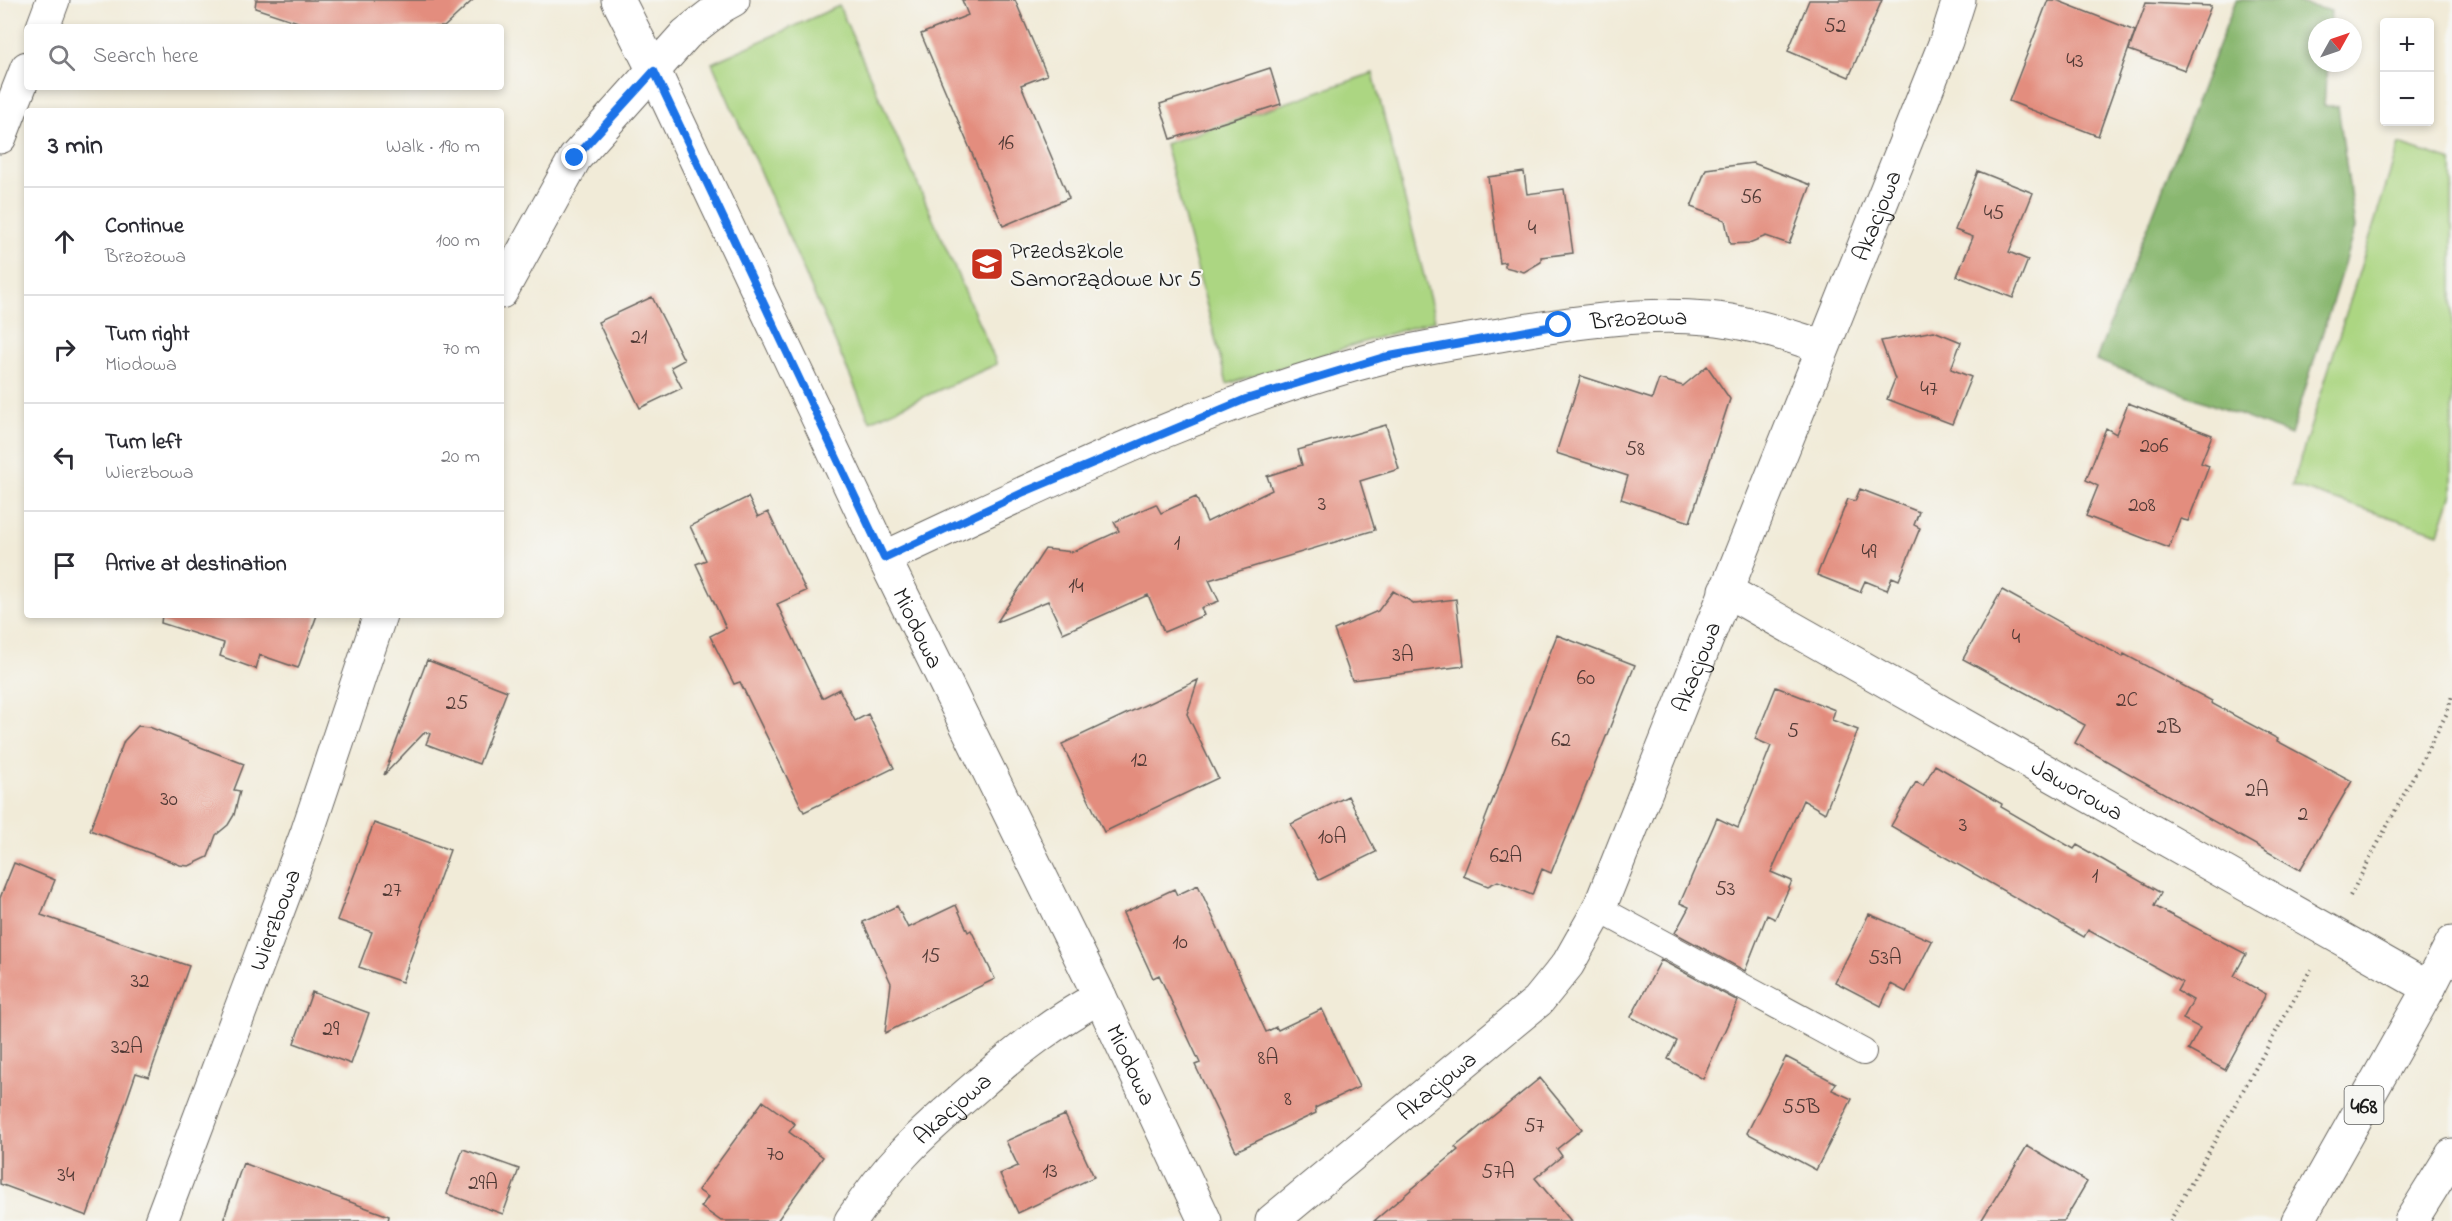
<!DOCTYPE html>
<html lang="en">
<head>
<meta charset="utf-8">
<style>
	:root { --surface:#fff; --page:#f2f2f3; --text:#2b2b33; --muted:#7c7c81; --line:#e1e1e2 }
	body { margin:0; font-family:"Indie Flower",sans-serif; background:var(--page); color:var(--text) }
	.controls { position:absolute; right:18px; top:18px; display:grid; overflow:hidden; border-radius:6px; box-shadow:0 3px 9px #0003 }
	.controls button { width:54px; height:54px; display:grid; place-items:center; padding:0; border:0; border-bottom:2px solid var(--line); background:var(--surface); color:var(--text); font:30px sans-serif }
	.compass { position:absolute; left:2308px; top:18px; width:54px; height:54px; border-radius:50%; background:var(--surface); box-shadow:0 3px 9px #0003; rotate:50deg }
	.stop { position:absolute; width:18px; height:18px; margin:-14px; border:4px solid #1a73e8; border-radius:50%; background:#fff }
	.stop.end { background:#1a73e8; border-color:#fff; box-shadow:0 2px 6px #0008 }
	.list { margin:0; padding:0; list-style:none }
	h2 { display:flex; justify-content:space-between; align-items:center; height:78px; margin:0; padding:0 24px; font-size:26px }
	h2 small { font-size:20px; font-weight:400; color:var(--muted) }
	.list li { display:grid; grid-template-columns:39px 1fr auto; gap:18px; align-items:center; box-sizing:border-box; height:108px; padding:0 24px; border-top:2px solid var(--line) }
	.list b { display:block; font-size:22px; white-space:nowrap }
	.list p { margin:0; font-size:20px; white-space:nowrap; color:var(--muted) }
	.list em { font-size:20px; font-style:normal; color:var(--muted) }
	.icon { flex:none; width:33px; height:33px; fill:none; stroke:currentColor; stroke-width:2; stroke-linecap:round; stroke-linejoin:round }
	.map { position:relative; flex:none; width:2452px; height:1221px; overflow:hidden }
	.search { position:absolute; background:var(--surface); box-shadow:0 3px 9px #0003; left:24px; top:24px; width:480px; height:66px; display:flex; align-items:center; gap:15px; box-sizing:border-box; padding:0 21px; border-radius:6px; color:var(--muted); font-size:22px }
	.panel { position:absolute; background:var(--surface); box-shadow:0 3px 9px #0003; left:24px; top:108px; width:480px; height:510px; border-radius:6px }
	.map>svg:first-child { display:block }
	.green { fill:#acd682; stroke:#64794f; stroke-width:1.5 }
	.forest { fill:#89b770; stroke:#526a46; stroke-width:1.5 }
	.building { fill:#e38d7e }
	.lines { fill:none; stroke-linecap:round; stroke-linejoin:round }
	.service-casing { stroke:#67645e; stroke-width:28 }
	.minor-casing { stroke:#67645e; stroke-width:35 }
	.primary-casing { stroke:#67645e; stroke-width:35 }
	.path { stroke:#67645e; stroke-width:4; stroke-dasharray:1.5 4.5; stroke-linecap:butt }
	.service { stroke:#fff; stroke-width:26 }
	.minor { stroke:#fff; stroke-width:33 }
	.primary { stroke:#fff; stroke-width:33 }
	.route { stroke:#1a73e8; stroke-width:8 }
	.labels { text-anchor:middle; stroke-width:4.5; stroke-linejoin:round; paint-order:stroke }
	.number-label { font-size:21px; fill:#4e3834 }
	.shield { fill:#f6f6f2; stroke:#5d5d5c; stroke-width:1.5 }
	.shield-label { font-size:22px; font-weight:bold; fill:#1c1c1c }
	.street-label { font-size:24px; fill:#1c1c1c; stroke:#f6f6f2 }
	.poi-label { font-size:24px; fill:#1c1c1c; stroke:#f6f6f2; text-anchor:start }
</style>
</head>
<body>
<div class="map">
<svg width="2452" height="1221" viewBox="0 0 2452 1221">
	<rect width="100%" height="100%" fill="#f6f6f2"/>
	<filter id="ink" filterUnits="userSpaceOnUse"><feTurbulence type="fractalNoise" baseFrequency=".0167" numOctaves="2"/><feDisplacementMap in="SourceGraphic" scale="12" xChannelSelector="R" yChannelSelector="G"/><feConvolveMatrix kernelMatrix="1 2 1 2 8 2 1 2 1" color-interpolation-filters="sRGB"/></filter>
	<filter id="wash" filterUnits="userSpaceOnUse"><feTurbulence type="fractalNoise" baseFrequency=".008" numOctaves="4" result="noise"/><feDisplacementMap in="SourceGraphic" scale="24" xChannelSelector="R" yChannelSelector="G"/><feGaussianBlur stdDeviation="1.35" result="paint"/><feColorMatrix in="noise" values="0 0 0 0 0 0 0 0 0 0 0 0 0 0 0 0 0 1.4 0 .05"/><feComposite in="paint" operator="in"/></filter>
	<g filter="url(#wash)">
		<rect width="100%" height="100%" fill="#f1ebd8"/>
		<path class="green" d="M839,6L997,364L870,421L712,63Z
			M1373,73L1435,320L1227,384L1165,144Z
			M2399,144L2452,161V493L2439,533L2292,486Z"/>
		<path class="forest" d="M2236,0H2288L2331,11L2330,27H2317V63H2327L2324,106H2338L2355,228L2291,435L2096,360Z"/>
		<g id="blocks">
			<path class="building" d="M256,0H473L444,27H313L255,8Z
				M962,0H1015L1047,75L1021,85L1069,198L1003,226L921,34L968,15Z
				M1809,0H1882L1849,77L1788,51Z
				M2048,0H2056L2135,31L2098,136L2009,101Z
				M2146,3L2211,6L2185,70L2129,50Z
				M1270,68L1281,104L1171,139L1160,104Z
				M1753,163L1811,185L1789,244L1766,236L1749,243L1730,244L1725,220L1691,207L1706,169Z
				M1978,171L2033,193L2009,252L2028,260L2013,298L1957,276L1973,237L1955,230Z
				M1524,172L1527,194L1564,189L1573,253L1541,257V262L1524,272L1505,267V262L1500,263L1488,177Z
				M652,297L684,360L671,367L682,388L640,408L598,322Z
				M1934,331L1961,342L1951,369L1971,377L1952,424L1887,399L1895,379L1881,341Z
				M1707,366L1730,399L1690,522L1621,499L1628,476L1556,453L1581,376L1652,399L1659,379L1683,386Z
				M2128,403L2212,435L2201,463L2209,466L2199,493L2188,521L2180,519L2169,548L2086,516L2098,486L2086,480L2106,428L2116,434Z
				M1386,425L1399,469L1360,481L1375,530L1209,580L1219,601L1201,608L1204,615L1164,632L1148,595L1063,633L1048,601L997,622L1045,549L1073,552L1119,531L1114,522L1156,504L1161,513L1196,497L1207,522L1272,490L1267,476L1302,465L1298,450Z
				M1860,489L1919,512L1914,525L1920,528L1899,580L1892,577L1887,590L1865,581L1860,592L1817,575L1848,499L1855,501Z
				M748,497L758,517L768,512L806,591L777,604L822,698L839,689L855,721L868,714L894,768L804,812L740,682L734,684L710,636L726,628L696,564L706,560L690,526Z
				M2002,590L2123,657L2124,654L2212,701L2211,703L2278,739L2277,741L2352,781L2300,870L2075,743L2085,725L1963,659Z
				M1393,591L1415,604L1456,599L1464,666L1352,680L1334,630L1378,611Z
				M162,615H317L298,668L260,655L256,669L220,656L224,643L161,623Z
				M1557,635L1635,665L1551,873L1542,869L1532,895L1498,881L1488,886L1463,876Z
				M427,660L507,691L479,764L426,744L430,734L425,732L384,775Z
				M1198,680L1187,714L1218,778L1104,832L1062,744Z
				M1776,687L1835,710L1832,720L1858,730L1825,813L1803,800L1771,872L1792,881L1775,919L1767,915L1745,971L1675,933L1689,907L1680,903L1717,818L1738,828L1771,746L1755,739Z
				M138,726L149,727L244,764L234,790L240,791L234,815L228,825L216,835L208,857L189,866L180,865L90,830L124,741Z
				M1935,765L2002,804L2001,807L2074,849L2077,845L2161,893L2154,906L2246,954L2234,976L2266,994L2225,1070L2188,1050L2200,1028L2183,1019L2193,1000L2177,991L2182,982L2088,930L2084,937L1891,826L1916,782L1923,786Z
				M1348,796L1376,852L1319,880L1291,824Z
				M374,823L450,850L402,982L359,967L372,932L337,920Z
				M14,863L55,880L41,915L189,966L149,1077L136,1073L87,1216L0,1184V898Z
				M1198,885L1266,1032L1276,1027L1278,1030L1322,1009L1359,1087L1315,1108L1316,1113L1236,1151L1195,1065L1200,1063L1159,975L1153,978L1123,913L1174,889L1177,895Z
				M956,905L968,932L971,930L995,979L885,1033L891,983L863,922L897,906L908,928Z
				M1869,914L1932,941L1906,992L1891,984L1881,1006L1835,982Z
				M1661,960L1738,1001L1703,1079L1668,1059L1677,1041L1631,1017Z
				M312,992L369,1013L351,1064L294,1043Z
				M1786,1057L1836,1083L1832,1090L1852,1099L1816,1170L1747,1133Z
				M1540,1078L1582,1129L1557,1149L1562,1156L1535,1178L1571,1221H1374L1458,1150L1455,1147Z
				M763,1101L795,1124L789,1132L823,1157L777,1221H721L701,1207L708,1197L698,1190Z
				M1065,1115L1094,1177L1018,1213L1000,1174L1018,1166L1006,1141Z
				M2027,1146L2087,1182L2064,1221H1981Z
				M463,1149L519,1169L503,1214L447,1194Z
				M243,1163L389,1216L388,1221H223Z"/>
		</g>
	</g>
	<g filter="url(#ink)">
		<use href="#blocks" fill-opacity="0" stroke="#67645e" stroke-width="1.5"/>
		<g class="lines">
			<defs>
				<path id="service" d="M1599,909L1863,1052"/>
				<g id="minor">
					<path id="s1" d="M618,0L654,71L884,558L1100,997L1205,1221"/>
					<path d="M43,27L53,0"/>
					<path d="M0,137L27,68"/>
					<path d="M501,292L575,158L686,34L722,6L733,0"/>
					<path id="s2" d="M884,558C1046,483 1209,401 1383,357C1423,347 1465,341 1505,334C1571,323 1640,312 1707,318C1746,321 1785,335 1822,346"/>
					<path id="s3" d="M1725,590L2429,988"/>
					<path id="s4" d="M161,1221L307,833L380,615"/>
					<path id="s5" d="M851,1221C867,1197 884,1174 904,1153C927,1128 953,1107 978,1085C1017,1051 1055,1021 1100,997"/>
					<path id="s6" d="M1272,1221L1538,1001L1568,964L1599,909L1946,41L1959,0"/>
				</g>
				<path id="primary" d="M2298,1221L2429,988L2452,943
					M2411,1221L2452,1155"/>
			</defs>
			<use href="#service" class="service-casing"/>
			<use href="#minor" class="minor-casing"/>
			<use href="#primary" class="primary-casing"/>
			<path class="path" d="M2350,896L2447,713L2452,696
				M2170,1221L2311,969"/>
			<use href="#service" class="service"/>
			<use href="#minor" class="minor"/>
			<use href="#primary" class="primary"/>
		</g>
	</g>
	<g class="lines" filter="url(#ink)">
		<path class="route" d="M575,158L654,71L884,558L1024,492L1246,399L1384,357L1559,325"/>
	</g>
	<defs>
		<symbol id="school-square" viewBox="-11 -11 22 22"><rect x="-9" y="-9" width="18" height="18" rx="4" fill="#c8321e" stroke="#f6f6f2"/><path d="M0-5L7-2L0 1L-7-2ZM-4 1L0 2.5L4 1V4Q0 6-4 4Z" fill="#fff"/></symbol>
	</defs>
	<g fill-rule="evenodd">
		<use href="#school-square" x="968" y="245" width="38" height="38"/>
	</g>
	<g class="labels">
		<g class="number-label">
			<text x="1835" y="32">52</text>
			<text x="2075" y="67">43</text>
			<text x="1006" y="149">16</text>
			<text x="1751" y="203">56</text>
			<text x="1994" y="219">45</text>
			<text x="1532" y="234">4</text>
			<text x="639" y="343">21</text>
			<text x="1929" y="395">47</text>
			<text x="2154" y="452">206</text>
			<text x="1635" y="455">58</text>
			<text x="1322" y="510">3</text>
			<text x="2142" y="511">208</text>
			<text x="1177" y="549">1</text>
			<text x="1869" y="558">49</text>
			<text x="1076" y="592">14</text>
			<text x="2016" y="643">4</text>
			<text x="1403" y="661">3A</text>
			<text x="1586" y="684">60</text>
			<text x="2127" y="706">2C</text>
			<text x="457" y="709">25</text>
			<text x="2169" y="733">2B</text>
			<text x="1793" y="737">5</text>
			<text x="1561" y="746">62</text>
			<text x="1139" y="766">12</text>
			<text x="2257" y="796">2A</text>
			<text x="169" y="805">30</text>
			<text x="2303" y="820">2</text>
			<text x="1963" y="831">3</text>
			<text x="1332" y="843">10A</text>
			<text x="1506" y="862">62A</text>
			<text x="2095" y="882">1</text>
			<text x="1725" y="895">53</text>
			<text x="392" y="896">27</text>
			<text x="1180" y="948">10</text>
			<text x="931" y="962">15</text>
			<text x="1885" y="964">53A</text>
			<text x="140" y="987">32</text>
			<text x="331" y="1035">29</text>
			<text x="127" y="1053">32A</text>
			<text x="1268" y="1064">8A</text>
			<text x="1288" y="1105">8</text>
			<text x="1801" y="1113">55B</text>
			<text x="1534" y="1132">57</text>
			<text x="775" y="1160">70</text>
			<text x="1050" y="1177">13</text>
			<text x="1498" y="1178">57A</text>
			<text x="66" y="1181">34</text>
			<text x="483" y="1189">29A</text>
		</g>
		<rect class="shield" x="2344.5" y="1086" width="39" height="38" rx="4.5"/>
		<g class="shield-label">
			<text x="2364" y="1113">468</text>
		</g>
		<g class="street-label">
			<text dy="8" stroke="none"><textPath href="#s6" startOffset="1203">Akacjowa</textPath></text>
			<text dy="8" stroke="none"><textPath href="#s2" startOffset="798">Brzozowa</textPath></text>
			<text dy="8" stroke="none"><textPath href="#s1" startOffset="696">Miodowa</textPath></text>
			<text dy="8" stroke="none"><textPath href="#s6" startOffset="717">Akacjowa</textPath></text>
			<text dy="8" stroke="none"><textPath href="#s3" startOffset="405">Jaworowa</textPath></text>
			<text dy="8" stroke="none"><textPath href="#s4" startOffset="322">Wierzbowa</textPath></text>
			<text dy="8" stroke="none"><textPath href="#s1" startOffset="1182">Miodowa</textPath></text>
			<text dy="8" stroke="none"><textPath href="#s6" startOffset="213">Akacjowa</textPath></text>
			<text dy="8" stroke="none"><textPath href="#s5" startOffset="152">Akacjowa</textPath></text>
		</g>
		<g class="poi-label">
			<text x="1010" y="258">Przedszkole<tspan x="1010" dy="28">Samorządowe Nr 5</tspan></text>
		</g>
	</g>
</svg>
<div class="controls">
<button>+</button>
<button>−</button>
</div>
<svg class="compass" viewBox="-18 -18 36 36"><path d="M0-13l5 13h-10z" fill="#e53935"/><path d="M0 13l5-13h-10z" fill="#7c7c81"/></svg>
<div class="stop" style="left:1559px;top:325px"></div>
<div class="stop end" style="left:575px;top:158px"></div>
<div class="search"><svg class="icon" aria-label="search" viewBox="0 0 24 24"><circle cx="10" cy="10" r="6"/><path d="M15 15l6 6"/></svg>Search here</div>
<section class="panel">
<h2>3 min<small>Walk · 190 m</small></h2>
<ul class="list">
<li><svg class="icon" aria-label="ahead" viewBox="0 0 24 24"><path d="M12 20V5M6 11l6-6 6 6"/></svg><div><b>Continue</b><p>Brzozowa</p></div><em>100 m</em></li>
<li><svg class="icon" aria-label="right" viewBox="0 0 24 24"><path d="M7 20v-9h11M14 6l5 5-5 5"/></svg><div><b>Turn right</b><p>Miodowa</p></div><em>70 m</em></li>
<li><svg class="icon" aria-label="left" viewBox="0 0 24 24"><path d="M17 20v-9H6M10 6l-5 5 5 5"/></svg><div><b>Turn left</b><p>Wierzbowa</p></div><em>20 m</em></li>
<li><svg class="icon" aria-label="arrive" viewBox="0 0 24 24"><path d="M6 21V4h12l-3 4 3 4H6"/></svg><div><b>Arrive at destination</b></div></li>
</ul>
</section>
</div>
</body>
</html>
